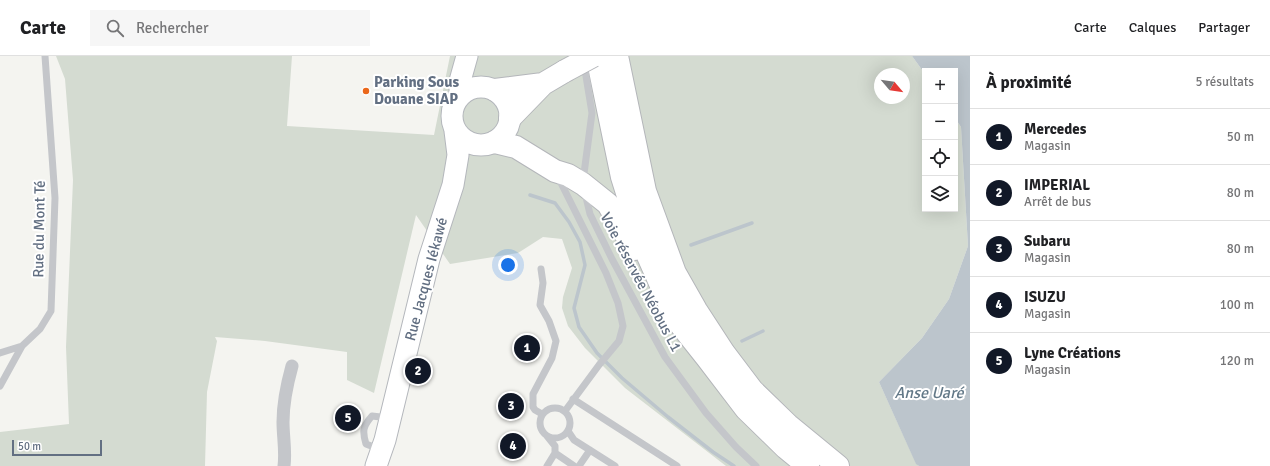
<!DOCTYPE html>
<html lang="fr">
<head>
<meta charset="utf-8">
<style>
	:root { --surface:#fff; --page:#f6f6f6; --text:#202124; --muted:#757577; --line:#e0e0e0; --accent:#111827 }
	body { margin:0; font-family:Signika,sans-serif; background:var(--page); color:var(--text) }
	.controls { position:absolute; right:12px; top:12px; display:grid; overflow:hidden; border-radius:0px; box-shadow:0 4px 16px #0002 }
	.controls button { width:36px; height:36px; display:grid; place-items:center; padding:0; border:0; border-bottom:1px solid var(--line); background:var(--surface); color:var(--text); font:20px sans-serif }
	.compass { position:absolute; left:874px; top:12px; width:36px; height:36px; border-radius:50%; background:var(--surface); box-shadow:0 4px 16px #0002; rotate:119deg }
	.scale { position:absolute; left:12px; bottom:10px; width:90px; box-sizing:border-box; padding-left:4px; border:2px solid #626f82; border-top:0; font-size:11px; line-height:14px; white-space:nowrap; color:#626f82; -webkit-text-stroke:3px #fff; paint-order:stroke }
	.you { position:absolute; left:508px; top:209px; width:14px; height:14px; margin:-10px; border:3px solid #fff; border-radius:50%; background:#1a73e8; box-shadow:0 0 0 6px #1a73e833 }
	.badge { display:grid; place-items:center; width:26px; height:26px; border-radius:50%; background:var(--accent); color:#fff; font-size:13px; font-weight:700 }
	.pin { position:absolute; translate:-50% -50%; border:2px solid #fff; box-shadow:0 1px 4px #0006 }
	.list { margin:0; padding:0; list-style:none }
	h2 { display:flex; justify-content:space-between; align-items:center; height:52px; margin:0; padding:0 16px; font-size:17px }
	h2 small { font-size:13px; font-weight:400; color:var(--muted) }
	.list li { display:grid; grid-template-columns:26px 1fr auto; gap:12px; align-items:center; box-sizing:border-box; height:56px; padding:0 16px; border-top:1px solid var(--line) }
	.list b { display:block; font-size:15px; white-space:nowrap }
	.list p { margin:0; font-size:13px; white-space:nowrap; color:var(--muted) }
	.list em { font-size:13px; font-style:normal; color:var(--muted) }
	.icon { flex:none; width:22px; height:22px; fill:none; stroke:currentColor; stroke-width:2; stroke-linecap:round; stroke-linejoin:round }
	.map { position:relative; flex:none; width:970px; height:410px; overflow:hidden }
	header { display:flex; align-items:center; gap:24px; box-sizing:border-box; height:56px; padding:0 20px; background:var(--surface); border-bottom:1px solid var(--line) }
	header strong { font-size:19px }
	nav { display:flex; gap:22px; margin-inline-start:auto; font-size:14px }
	.search { width:280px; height:36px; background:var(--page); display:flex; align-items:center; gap:10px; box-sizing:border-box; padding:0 14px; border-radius:0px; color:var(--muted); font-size:15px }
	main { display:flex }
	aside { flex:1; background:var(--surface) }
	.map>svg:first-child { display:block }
	.green { fill:#d4dbd1; fill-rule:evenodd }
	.water { fill:#bcc5cc }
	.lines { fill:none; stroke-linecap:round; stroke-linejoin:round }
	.stream { stroke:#bcc5cc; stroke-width:3.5 }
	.primary-casing { stroke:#b4b7bc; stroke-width:23 }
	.trunk-casing { stroke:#b4b6ba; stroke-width:24 }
	.service { stroke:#c4c6ca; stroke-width:7 }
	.minor { stroke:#c4c6ca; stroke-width:13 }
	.primary { stroke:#fff; stroke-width:21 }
	.trunk { stroke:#fff; stroke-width:22 }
	.trunk-bridge-casing { stroke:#b4b6ba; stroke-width:24; stroke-linecap:butt }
	.trunk-bridge { stroke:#fff; stroke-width:22 }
	.poi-dot { fill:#ea671a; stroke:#fff; stroke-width:1.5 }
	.labels { text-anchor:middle; stroke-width:4; stroke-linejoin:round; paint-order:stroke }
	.poi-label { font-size:15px; font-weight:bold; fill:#626f82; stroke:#fff; text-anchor:start }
	.street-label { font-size:15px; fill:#626f82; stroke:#fff }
	.water-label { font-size:16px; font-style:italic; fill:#627887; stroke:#fff }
</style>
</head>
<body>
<header>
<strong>Carte</strong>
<div class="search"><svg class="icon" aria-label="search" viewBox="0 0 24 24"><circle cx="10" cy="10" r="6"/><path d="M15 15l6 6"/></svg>Rechercher</div>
<nav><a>Carte</a><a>Calques</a><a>Partager</a></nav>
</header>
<main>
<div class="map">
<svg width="970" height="410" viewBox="0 0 970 410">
	<rect width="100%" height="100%" fill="#f4f4f0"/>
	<path class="green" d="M56,0H292L287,70L434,79L450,0H912L925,18V153H955V62L961,71L968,190L949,243L922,282L879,326L916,407L919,410H726L625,332L585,292L568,270L562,252L563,241L572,212L562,183L543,181L518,197L450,208L416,159L374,337L347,324V296L265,285L215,281L217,285L207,336L205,410H0V376L69,368L66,291L73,124L65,23ZM880,18H904V42H880Z"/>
	<path class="water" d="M912,0H970V410H919L916,408L879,326L922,282L949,243L968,190L961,71L955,62V15H925V18Z"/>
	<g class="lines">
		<path class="stream" d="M530,139L555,147L569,166L580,186L585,209L574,252L579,271L597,297L622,322L668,361L713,396L734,410
			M691,189L752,167
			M742,285L763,275"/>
		<defs>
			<path id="primary" d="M452 60a29 29 0 1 1 58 0a29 29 0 1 1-58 0Z
				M460,39V25L467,0
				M376,410L385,384L429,203L453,129L458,99L455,75"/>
			<path id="trunk" d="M597,0L622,121L644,191L676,263L707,302L746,353L786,392L808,410
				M617,0L645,135L675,217L696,254L724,297L752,334L788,369L838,410
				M495,34L543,28
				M510,62L543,28L565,15
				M495,86L516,91L555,115L568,119L583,128L608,148L634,193"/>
		</defs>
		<use href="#primary" class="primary-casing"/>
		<use href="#trunk" class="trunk-casing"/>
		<path class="service" d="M558,121L606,217L618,247L623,270L619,285L599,309L565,355
			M583,125L592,57L584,8
			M585,137L590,158L612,203L665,301L706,357L736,391L756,410
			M541,213L543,227L540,249L549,265L556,285L552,302L533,338V351L535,354L542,358
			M0,297L22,290
			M0,330L22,290L40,273L51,255L55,142L45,0
			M573,343L677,410
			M540 367a15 15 0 1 1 30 0a15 15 0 1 1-30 0Z
			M568,375L574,384L615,410
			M547,380L555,390V397
			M379,393L366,388C362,375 363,370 372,360L389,362
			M547,410L555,397L574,410
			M579,410L590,394"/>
		<path class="minor" d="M284,410C286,395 283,381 283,366C283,347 287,328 292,310"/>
		<use href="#primary" class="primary"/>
		<use href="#trunk" class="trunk"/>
		<defs>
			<path id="trunk-bridge" d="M565,15L593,0"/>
		</defs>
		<use href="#trunk-bridge" class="trunk-bridge-casing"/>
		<use href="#trunk-bridge" class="trunk-bridge"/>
	</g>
	<circle class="poi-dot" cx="366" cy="35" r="4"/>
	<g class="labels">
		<g class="poi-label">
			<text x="374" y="31">Parking Sous<tspan x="374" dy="17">Douane SIAP</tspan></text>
		</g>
		<g class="street-label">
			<text transform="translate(39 173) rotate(-89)" y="5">Rue du Mont Té</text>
			<text transform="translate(426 223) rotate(-75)" y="5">Rue Jacques Iékawé</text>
			<text transform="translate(641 226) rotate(62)" y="5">Voie réservée Néobus L1</text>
		</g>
		<g class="water-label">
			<text x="929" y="342">Anse Uaré</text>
		</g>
	</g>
</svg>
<div class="controls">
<button>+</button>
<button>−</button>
<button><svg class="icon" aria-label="locate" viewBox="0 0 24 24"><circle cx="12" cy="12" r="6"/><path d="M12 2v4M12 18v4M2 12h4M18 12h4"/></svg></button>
<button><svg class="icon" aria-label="layers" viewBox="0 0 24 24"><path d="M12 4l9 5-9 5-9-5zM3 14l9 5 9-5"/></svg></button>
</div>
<svg class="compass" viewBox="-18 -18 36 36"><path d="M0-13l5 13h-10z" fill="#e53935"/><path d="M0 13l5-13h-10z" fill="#757577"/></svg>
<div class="scale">50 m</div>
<div class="you"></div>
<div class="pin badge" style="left:527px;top:292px">1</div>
<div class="pin badge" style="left:418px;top:315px">2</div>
<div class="pin badge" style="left:511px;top:350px">3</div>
<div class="pin badge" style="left:513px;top:390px">4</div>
<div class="pin badge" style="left:348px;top:362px">5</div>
</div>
<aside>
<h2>À proximité<small>5 résultats</small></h2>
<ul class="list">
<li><span class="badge">1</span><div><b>Mercedes</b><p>Magasin</p></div><em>50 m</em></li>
<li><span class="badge">2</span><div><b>IMPERIAL</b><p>Arrêt de bus</p></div><em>80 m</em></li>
<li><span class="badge">3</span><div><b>Subaru</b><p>Magasin</p></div><em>80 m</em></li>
<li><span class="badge">4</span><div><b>ISUZU</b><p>Magasin</p></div><em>100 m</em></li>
<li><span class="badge">5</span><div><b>Lyne Créations</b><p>Magasin</p></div><em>120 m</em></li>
</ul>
</aside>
</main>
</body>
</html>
